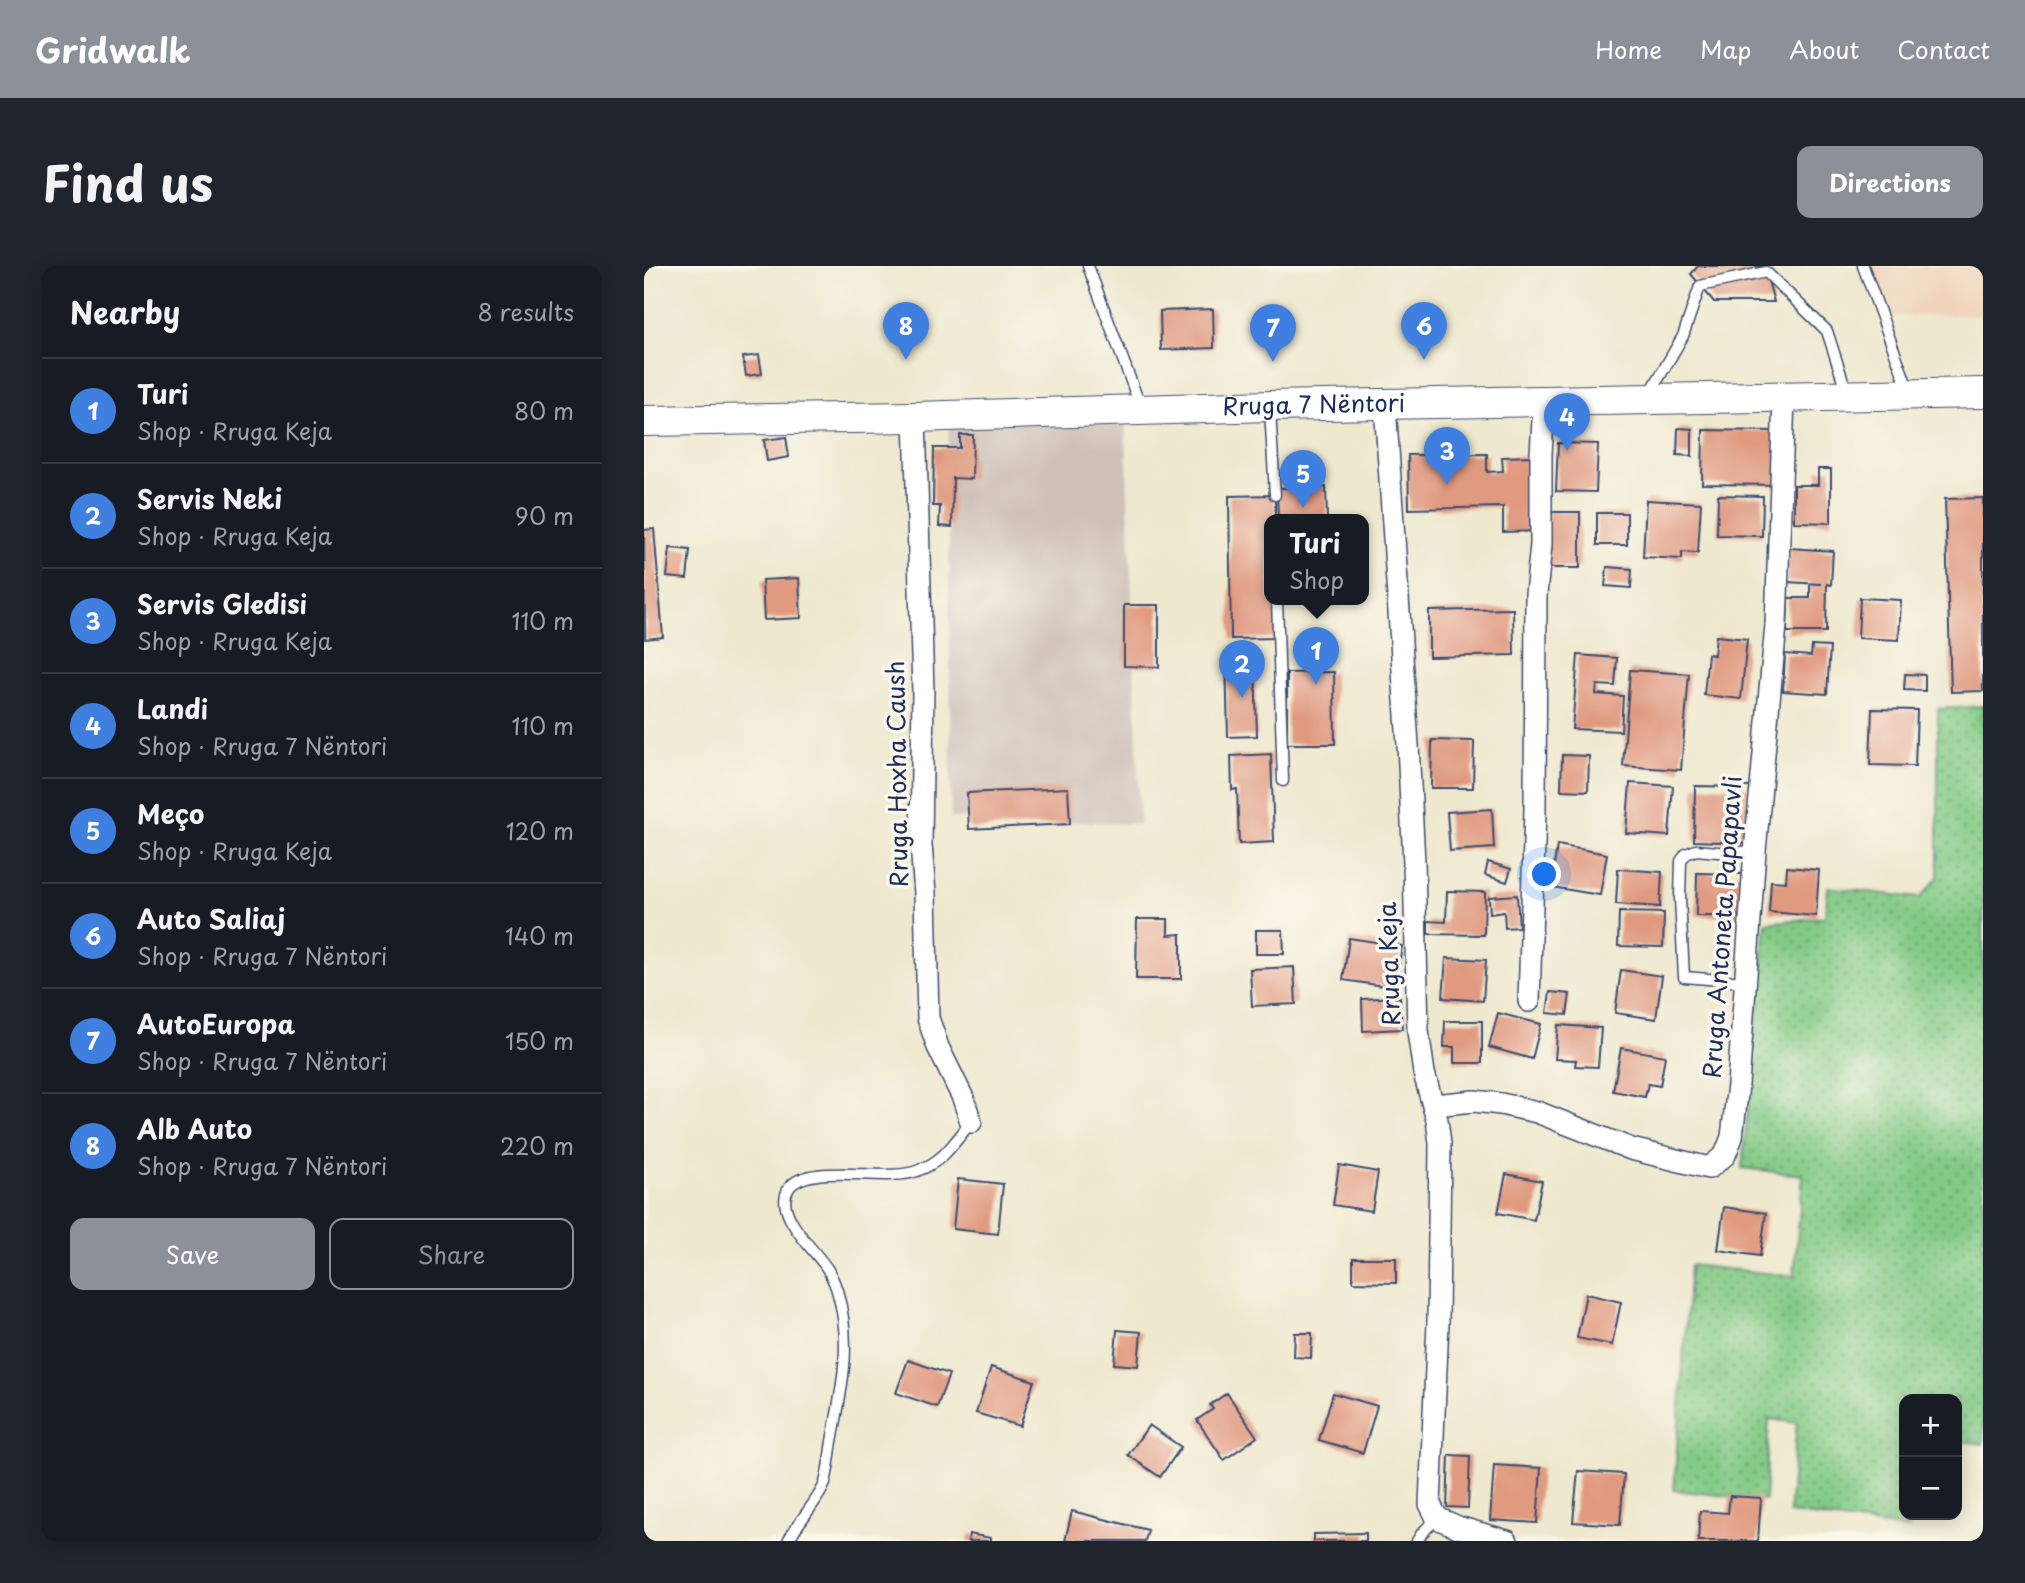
<!DOCTYPE html>
<html lang="en">
<head>
<meta charset="utf-8">
<style>
	:root { --surface:#171b24; --page:#20242c; --text:#f1f3f6; --muted:#9ea1a6; --line:#363941; --accent:#8c9099 }
	body { margin:0; font-family:"Playpen Sans",sans-serif; background:var(--page); color:var(--text) }
	.controls { position:absolute; right:21px; bottom:21px; display:grid; overflow:hidden; border-radius:14px; box-shadow:0 4px 18px #0003 }
	.controls button { width:63px; height:63px; display:grid; place-items:center; padding:0; border:0; border-bottom:2px solid var(--line); background:var(--surface); color:var(--text); font:35px sans-serif }
	.you { position:absolute; left:901px; top:609px; width:24px; height:24px; margin:-18px; border:5px solid #fff; border-radius:50%; background:#1a73e8; box-shadow:0 0 0 10px #1a73e833 }
	.badge { display:grid; place-items:center; width:46px; height:46px; border-radius:50%; background:var(--accent); color:#fff; font-size:23px; font-weight:700 }
	.pin { position:absolute; translate:-50% -58px; filter:drop-shadow(0 2px 4px #0008) }
	.pin::after { content:''; position:absolute; top:37px; width:24px; height:21px; background:inherit; clip-path:polygon(0 0,100% 0,50% 100%) }
	.popup { position:absolute; left:620px; top:248px; width:105px; height:91px; box-sizing:border-box; display:grid; place-content:center; border-radius:14px; background:var(--surface); filter:drop-shadow(0 2px 5px #0005); font-size:23px; white-space:nowrap; color:var(--muted) }
	.popup b { font-size:26px; color:var(--text) }
	.popup::after { content:''; position:absolute; left:50%; top:100%; margin-left:-14px; border:14px solid transparent; border-top-color:var(--surface) }
	.list { margin:0; padding:0; list-style:none }
	h2 { display:flex; justify-content:space-between; align-items:center; height:91px; margin:0; padding:0 28px; font-size:30px }
	h2 small { font-size:23px; font-weight:400; color:var(--muted) }
	.list li { display:grid; grid-template-columns:46px 1fr auto; gap:21px; align-items:center; box-sizing:border-box; height:105px; padding:0 28px; border-top:2px solid var(--line) }
	.list b { display:block; font-size:26px; white-space:nowrap }
	.list p { margin:0; font-size:23px; white-space:nowrap; color:var(--muted) }
	.list em { font-size:23px; font-style:normal; color:var(--muted) }
	.actions { display:flex; gap:14px; padding:21px 28px }
	.actions a { flex:1; padding:16px 0; border:2px solid var(--accent); border-radius:14px; text-align:center; font-size:24px; color:var(--accent) }
	.actions .main { background:var(--accent); color:#fff }
	.map { position:relative; flex:none; width:1339px; height:1275px; overflow:hidden; border-radius:14px }
	header { display:flex; align-items:center; gap:42px; box-sizing:border-box; height:98px; padding:0 35px; background:var(--accent); color:#fff }
	header strong { font-size:33px }
	nav { display:flex; gap:38px; margin-inline-start:auto; font-size:24px }
	.intro { display:flex; align-items:center; justify-content:space-between; box-sizing:border-box; height:168px; padding:0 42px }
	h1 { margin:0; font-size:49px }
	.button { padding:18px 32px; border-radius:14px; background:var(--accent); color:#fff; font-size:24px; font-weight:700 }
	main { display:flex; gap:42px; padding:0 42px }
	aside { flex:1; background:var(--surface); border-radius:14px; box-shadow:0 4px 18px #0003 }
	.map>svg:first-child { display:block }
	.built { fill:#f0d5bc }
	.industrial { fill:#cec1b9 }
	.grass { fill:url(#grass-dots); stroke:#4e7c72; stroke-width:2 }
	.building { fill:#e09a80 }
	.lines { fill:none; stroke-linecap:round; stroke-linejoin:round }
	.service-casing { stroke:#3b4b6f; stroke-width:13 }
	.minor-casing { stroke:#3b4b6f; stroke-width:24 }
	.secondary-casing { stroke:#3b4b6f; stroke-width:32 }
	.service { stroke:#fff; stroke-width:10 }
	.minor { stroke:#fff; stroke-width:21 }
	.secondary { stroke:#fff; stroke-width:30 }
	.labels { text-anchor:middle; stroke-width:7; stroke-linejoin:round; paint-order:stroke }
	.street-label { font-size:24px; fill:#1b2f5e; stroke:#fbf7ec }
</style>
</head>
<body>
<header>
<strong>Gridwalk</strong>
<nav><a>Home</a><a>Map</a><a>About</a><a>Contact</a></nav>
</header>
<div class="intro"><h1>Find us</h1><a class="button">Directions</a></div>
<main>
<aside>
<h2>Nearby<small>8 results</small></h2>
<ul class="list">
<li><span class="badge" style="background:#3f7fe0">1</span><div><b>Turi</b><p>Shop · Rruga Keja</p></div><em>80 m</em></li>
<li><span class="badge" style="background:#3f7fe0">2</span><div><b>Servis Neki</b><p>Shop · Rruga Keja</p></div><em>90 m</em></li>
<li><span class="badge" style="background:#3f7fe0">3</span><div><b>Servis Gledisi</b><p>Shop · Rruga Keja</p></div><em>110 m</em></li>
<li><span class="badge" style="background:#3f7fe0">4</span><div><b>Landi</b><p>Shop · Rruga 7 Nëntori</p></div><em>110 m</em></li>
<li><span class="badge" style="background:#3f7fe0">5</span><div><b>Meço</b><p>Shop · Rruga Keja</p></div><em>120 m</em></li>
<li><span class="badge" style="background:#3f7fe0">6</span><div><b>Auto Saliaj</b><p>Shop · Rruga 7 Nëntori</p></div><em>140 m</em></li>
<li><span class="badge" style="background:#3f7fe0">7</span><div><b>AutoEuropa</b><p>Shop · Rruga 7 Nëntori</p></div><em>150 m</em></li>
<li><span class="badge" style="background:#3f7fe0">8</span><div><b>Alb Auto</b><p>Shop · Rruga 7 Nëntori</p></div><em>220 m</em></li>
</ul>
<div class="actions"><a class="main">Save</a><a>Share</a></div>
</aside>
<div class="map">
<svg width="1339" height="1275" viewBox="0 0 1339 1275">
	<defs>
		<pattern id="grass-dots" width="8" height="8" patternUnits="userSpaceOnUse" patternTransform="scale(1.75)"><rect width="8" height="8" fill="#82ca85"/><path d="M2 2h.1M6 6h.1" fill="none" stroke="#6aa470" stroke-width="1.8" stroke-linecap="round"/></pattern>
	</defs>
	<rect width="100%" height="100%" fill="#fbf7ec"/>
	<filter id="ink" filterUnits="userSpaceOnUse"><feTurbulence type="fractalNoise" baseFrequency=".0143" numOctaves="2"/><feDisplacementMap in="SourceGraphic" scale="14" xChannelSelector="R" yChannelSelector="G"/><feConvolveMatrix kernelMatrix="1 2 1 2 8 2 1 2 1" color-interpolation-filters="sRGB"/></filter>
	<filter id="wash" filterUnits="userSpaceOnUse"><feTurbulence type="fractalNoise" baseFrequency=".00686" numOctaves="4" result="noise"/><feDisplacementMap in="SourceGraphic" scale="28" xChannelSelector="R" yChannelSelector="G"/><feGaussianBlur stdDeviation="1.57" result="paint"/><feColorMatrix in="noise" values="0 0 0 0 0 0 0 0 0 0 0 0 0 0 0 0 0 1.4 0 .05"/><feComposite in="paint" operator="in"/></filter>
	<g filter="url(#wash)">
		<rect width="100%" height="100%" fill="#eee8ce"/>
		<path class="built" d="M1223,0H1339V48L1240,51Z"/>
		<path class="industrial" d="M481,144L496,558L307,552L304,148Z"/>
		<path class="grass" d="M1339,440V1178L1313,1175V1133H1260V1249H1265V1263L1145,1247L1153,1157L1125,1153L1121,1234L1030,1224L1046,999L1150,1010L1159,909L1098,902L1122,657L1181,651L1184,621L1276,632L1294,611V443Z"/>
		<g id="blocks">
			<path class="building" d="M1054,0H1120L1130,36H1070L1047,8Z
				M569,43L570,82L517,84L516,45Z
				M115,89L118,108L102,110L99,91Z
				M1034,162L1048,163V190L1033,189Z
				M1059,164L1131,165L1135,219L1058,218Z
				M316,169H329L328,213L309,212L308,261L295,260L296,240H289L290,182H316Z
				M142,171L145,191L123,195L120,174Z
				M914,177L954,178L952,226L912,225Z
				M843,188V206L859,205L858,191L893,190L894,265L859,266V241L765,243L764,189Z
				M1174,203H1187V257L1150,256V219H1174Z
				M682,221L683,253H634L633,222Z
				M631,229V253H625V333H633V372L587,373L585,230Z
				M1074,229L1119,230L1118,270L1073,269Z
				M1339,232V425L1307,426L1301,233Z
				M1002,234L1057,237L1054,287L1038,286V293L999,291Z
				M904,246H936V302H902Z
				M953,247H983V279H953Z
				M10,263L19,371L1,373L0,264Z
				M26,282L46,284L43,313L23,311Z
				M1145,282L1189,285L1187,319L1183,318L1182,366H1143L1144,332H1166V318H1177L1143,316Z
				M963,301L988,303L987,322L961,320Z
				M155,312L157,352L120,354L118,314Z
				M1216,332L1257,334L1255,374L1214,372Z
				M480,339H515V401L480,400Z
				M869,343L870,389L785,391V345Z
				M1072,370L1103,373L1097,433L1060,429L1064,388L1070,389Z
				M1168,380L1186,381L1183,428L1139,425L1141,388L1167,390Z
				M934,389L973,392L971,420L953,419L952,428L979,430L977,465L928,463Z
				M611,392L613,470L584,471L582,393Z
				M986,404L1045,408L1037,504L979,500Z
				M690,406L691,478H643V407Z
				M1261,408L1281,409V425L1260,424Z
				M1228,443L1273,444L1271,500L1226,499Z
				M788,474L830,475L829,522H787Z
				M627,488L630,576L595,578L593,523L588,524L587,490Z
				M918,489L945,490L944,525L917,524Z
				M986,517L1029,520L1025,570L982,567Z
				M1051,520L1106,521L1105,577L1050,575Z
				M424,522L426,558L325,563L323,527Z
				M848,543L850,582L806,585L803,546Z
				M913,579L963,588L956,629L907,621Z
				M844,596L867,603L863,616L841,609Z
				M1143,601L1175,604L1172,650L1125,646L1127,615L1142,616Z
				M974,603L1018,606L1016,641L972,638Z
				M1053,607L1101,608L1100,650H1052Z
				M803,625L841,626L840,669L784,668V655L802,656Z
				M873,629L875,661L861,662L860,646L846,648L845,631Z
				M975,646L1020,647L1019,681L974,680Z
				M493,653H524V669L537,668V713H492Z
				M612,664H639L640,688H612Z
				M705,672L758,680L753,713L741,711L740,720L699,714Z
				M802,692L842,694L839,735L799,732Z
				M650,701L652,738L608,740L606,703Z
				M977,704L1018,710L1012,753L971,747Z
				M906,726L926,728L923,749L903,747Z
				M756,731L758,763L719,765L718,733Z
				M854,747L897,758L888,793L845,781Z
				M801,755H838V797H810V781H800Z
				M914,759L957,762L954,801L931,800L932,794L911,793Z
				M977,782L1021,790L1016,820L1004,818L1001,831L969,825Z
				M695,899L734,906L728,945L689,939Z
				M862,908L898,915L890,954L854,947Z
				M314,913L359,918L354,968L309,963Z
				M1080,941L1122,947L1116,990L1074,984Z
				M709,992H752V1017L709,1016Z
				M942,1028L977,1036L968,1079L933,1072Z
				M473,1064L497,1066L494,1100L470,1098Z
				M651,1067H668L667,1092L650,1091Z
				M264,1094L305,1108L293,1141L252,1127Z
				M347,1101L390,1115L376,1160L332,1147Z
				M583,1127L613,1171L580,1194L553,1154L569,1143L566,1139Z
				M689,1127L733,1140L719,1187L675,1174Z
				M505,1159L537,1181L516,1211L484,1189Z
				M805,1189L826,1190L824,1242L803,1241Z
				M850,1199L897,1202L893,1257L846,1254Z
				M934,1205L980,1208L976,1259L929,1256Z
				M1086,1230L1117,1232L1114,1275H1054L1056,1245L1084,1247Z
				M428,1245L504,1264L501,1275H421Z
				M722,1267V1275H670V1268Z
				M325,1268L347,1272V1275H324Z"/>
		</g>
	</g>
	<g filter="url(#ink)">
		<use href="#blocks" fill-opacity="0" stroke="#3b4b6f" stroke-width="2"/>
		<g class="lines">
			<defs>
				<path id="service" d="M444,0L497,142
					M1219,0L1265,125
					M1005,129L1039,70L1056,20L1122,6L1183,65L1203,127
					M626,143L631,229
					M633,333L639,515
					M1101,716L1040,711L1036,632L1037,595L1042,588L1052,584L1085,587L1111,585
					M144,1275C153,1257 175,1234 181,1217C185,1202 186,1185 189,1170C198,1121 208,1078 194,1028C192,1020 188,1011 184,1004C172,984 128,948 145,922C164,895 242,917 273,905C300,895 310,877 327,856
					M773,1275L778,1267L793,1252"/>
				<path id="minor" d="M741,139L764,479L770,596L774,765L780,807L793,854L796,877L794,1057L786,1238L793,1252L814,1261L863,1275
					M271,151L279,425L277,579L281,627L284,752L294,781L319,832L327,856
					M885,735L891,545L892,328L897,279V188L900,136
					M790,839L830,835L857,838L893,846L987,883L1065,902L1081,889L1088,871L1094,819L1111,585L1132,359L1140,131"/>
				<g id="secondary">
					<path id="s1" d="M0,155L271,151L626,140L1339,127"/>
				</g>
			</defs>
			<use href="#service" class="service-casing"/>
			<use href="#minor" class="minor-casing"/>
			<use href="#secondary" class="secondary-casing"/>
			<use href="#service" class="service"/>
			<use href="#minor" class="minor"/>
			<use href="#secondary" class="secondary"/>
		</g>
	</g>
	<g class="labels">
		<g class="street-label">
			<text dy="8" stroke="none"><textPath href="#s1" startOffset="670">Rruga 7 Nëntori</textPath></text>
			<text transform="translate(254 508) rotate(-91)" y="8">Rruga Hoxha Caush</text>
			<text transform="translate(1079 661) rotate(-86)" y="8">Rruga Antoneta Papapavli</text>
			<text transform="translate(746 698) rotate(-92)" y="8">Rruga Keja</text>
		</g>
	</g>
</svg>
<div class="controls">
<button>+</button>
<button>−</button>
</div>
<div class="you"></div>
<div class="pin badge" style="left:672px;top:419px;background:#3f7fe0">1</div>
<div class="popup"><b>Turi</b>Shop</div>
<div class="pin badge" style="left:598px;top:432px;background:#3f7fe0">2</div>
<div class="pin badge" style="left:803px;top:219px;background:#3f7fe0">3</div>
<div class="pin badge" style="left:923px;top:185px;background:#3f7fe0">4</div>
<div class="pin badge" style="left:659px;top:242px;background:#3f7fe0">5</div>
<div class="pin badge" style="left:780px;top:94px;background:#3f7fe0">6</div>
<div class="pin badge" style="left:629px;top:96px;background:#3f7fe0">7</div>
<div class="pin badge" style="left:262px;top:94px;background:#3f7fe0">8</div>
</div>
</main>
</body>
</html>
